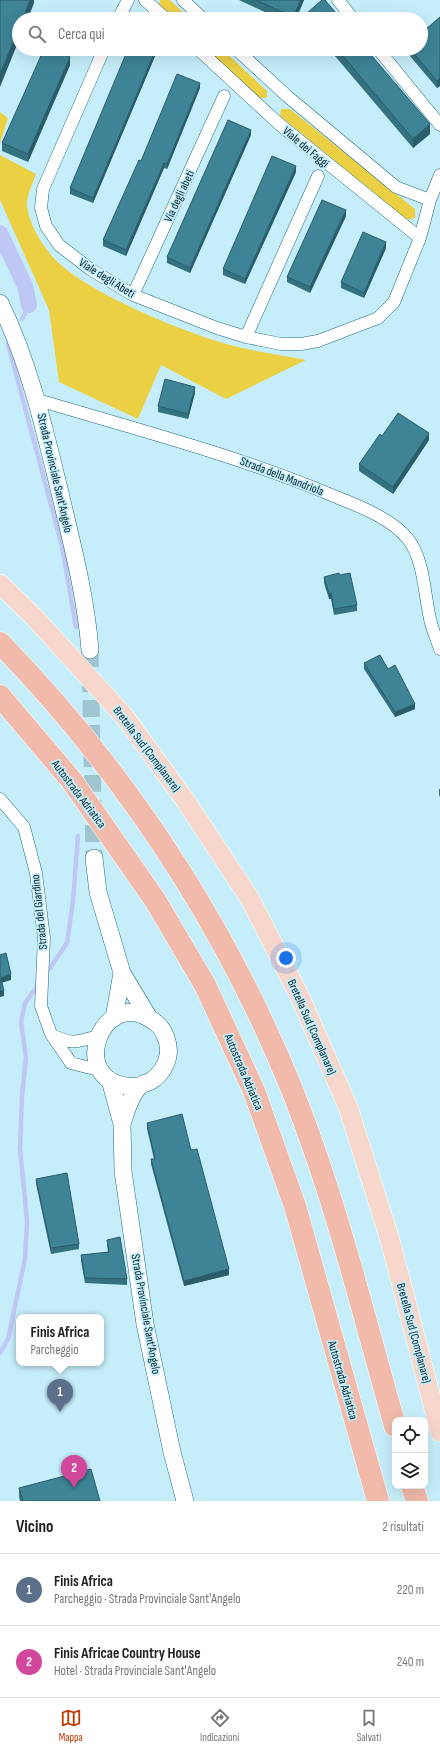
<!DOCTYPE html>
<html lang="it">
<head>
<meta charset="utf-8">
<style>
	:root { --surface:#fff; --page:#f2f2f2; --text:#222; --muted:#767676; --line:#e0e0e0; --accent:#c13901 }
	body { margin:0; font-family:"Sofia Sans Condensed",sans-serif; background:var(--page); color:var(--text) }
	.controls { position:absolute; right:12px; bottom:12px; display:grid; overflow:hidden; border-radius:8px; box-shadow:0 4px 16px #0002 }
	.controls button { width:36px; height:36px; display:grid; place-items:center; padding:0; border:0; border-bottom:1px solid var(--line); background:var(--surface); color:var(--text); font:20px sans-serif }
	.you { position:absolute; left:286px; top:958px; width:14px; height:14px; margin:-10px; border:3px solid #fff; border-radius:50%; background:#1a73e8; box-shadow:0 0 0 6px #1a73e833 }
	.badge { display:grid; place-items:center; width:26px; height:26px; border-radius:50%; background:var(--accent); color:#fff; font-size:13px; font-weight:700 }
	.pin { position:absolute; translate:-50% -33px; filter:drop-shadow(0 1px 2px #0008) }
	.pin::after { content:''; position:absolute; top:21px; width:14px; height:12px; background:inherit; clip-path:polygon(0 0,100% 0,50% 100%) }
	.popup { position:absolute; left:16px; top:1314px; width:88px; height:52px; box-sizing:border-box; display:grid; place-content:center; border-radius:8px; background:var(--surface); filter:drop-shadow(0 1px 3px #0005); font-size:13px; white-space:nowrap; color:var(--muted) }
	.popup b { font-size:15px; color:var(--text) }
	.popup::after { content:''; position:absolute; left:50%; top:100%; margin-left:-8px; border:8px solid transparent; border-top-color:var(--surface) }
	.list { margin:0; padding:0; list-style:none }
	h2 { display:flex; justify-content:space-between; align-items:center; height:52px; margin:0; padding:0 16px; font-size:17px }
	h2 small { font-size:13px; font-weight:400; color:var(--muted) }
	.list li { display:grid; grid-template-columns:26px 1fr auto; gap:12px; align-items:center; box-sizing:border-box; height:72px; padding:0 16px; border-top:1px solid var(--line) }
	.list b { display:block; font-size:15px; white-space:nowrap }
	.list p { margin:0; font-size:13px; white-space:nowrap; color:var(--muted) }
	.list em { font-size:13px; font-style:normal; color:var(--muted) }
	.icon { flex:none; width:22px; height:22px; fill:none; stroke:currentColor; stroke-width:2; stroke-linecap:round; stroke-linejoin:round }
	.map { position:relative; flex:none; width:440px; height:1501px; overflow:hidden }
	.search { position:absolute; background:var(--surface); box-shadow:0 4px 16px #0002; left:12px; right:12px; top:12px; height:44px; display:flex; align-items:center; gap:10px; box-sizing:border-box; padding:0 14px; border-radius:22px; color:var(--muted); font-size:15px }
	.sheet { height:196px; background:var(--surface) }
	nav { display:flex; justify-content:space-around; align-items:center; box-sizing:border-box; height:56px; border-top:1px solid var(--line); background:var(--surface); font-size:11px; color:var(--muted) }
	nav a { display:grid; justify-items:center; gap:2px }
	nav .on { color:var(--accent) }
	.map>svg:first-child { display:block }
	.green { fill:#ecd044 }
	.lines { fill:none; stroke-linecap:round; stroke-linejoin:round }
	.stream { stroke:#bfc7f4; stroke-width:4.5 }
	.canal { stroke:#bfc7f4; stroke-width:16 }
	.secondary-tunnel { stroke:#9fc5d0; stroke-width:17; stroke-dasharray:17 8; stroke-linecap:butt }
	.minor-casing { stroke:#21697b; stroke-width:13 }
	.secondary-casing { stroke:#21697b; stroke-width:18 }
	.primary-casing { stroke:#fff; stroke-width:20 }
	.motorway-casing { stroke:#fff; stroke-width:23 }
	.minor { stroke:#fff; stroke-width:12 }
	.secondary { stroke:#fff; stroke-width:17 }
	.primary { stroke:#f7d6cc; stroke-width:19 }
	.motorway { stroke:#f1baaa; stroke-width:22 }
	.wall { fill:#357281 }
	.shaded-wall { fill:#2b5c69 }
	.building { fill:#3e8496; stroke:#2b5c69 }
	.labels { text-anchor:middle; stroke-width:3.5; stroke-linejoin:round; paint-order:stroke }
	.street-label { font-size:12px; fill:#032028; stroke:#c6eefa }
</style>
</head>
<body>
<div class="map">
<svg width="440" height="1501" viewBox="0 0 440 1501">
	<rect width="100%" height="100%" fill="#c6eefa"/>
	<path class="green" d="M160,0H170L190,19H175L159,4Z
		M206,49H222L267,91V98H257Z
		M281,109H290L415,209V218L407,220L280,116Z
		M0,112L8,118L0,143Z
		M0,155L36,174C33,183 26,197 27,206C30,225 39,240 51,255C81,291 187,334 234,346C257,352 282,355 306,360L226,399L161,365L138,419L59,382L49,310L0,200Z"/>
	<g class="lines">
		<path class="stream" d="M22,319L29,305
			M8,344L62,546L76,627
			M45,975L67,943L73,901L78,836
			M0,1353L8,1339L25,1259L27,1221L20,1149L22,1097L26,1058L21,1022L25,1003L39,984"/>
		<path class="canal" d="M0,233L25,286L29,305"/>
		<path class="secondary-tunnel" d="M90,650L94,858"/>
		<defs>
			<path id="minor" d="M145,0L166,19
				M183,0L203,19
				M338,0L353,19
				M118,19L128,0
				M104,49L43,189L41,208L46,226L59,245L90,269L133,295L217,328L246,337L281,344H301L318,341L378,318L394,302L420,238L430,200L440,175
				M198,49L279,124L420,238
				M236,49L287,96L396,187L430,200
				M378,49L440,125
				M133,295L224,96
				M246,337L318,176
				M38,400C136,429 235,455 329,494C353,504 391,517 408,539C425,561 424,596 431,623C433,631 437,640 440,649
				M0,799L24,827L36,873L44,938L41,1006L51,1034L71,1063L102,1071
				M52,1035C73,1045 76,1042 98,1036"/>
			<path id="secondary" d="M0,303C30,365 45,431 61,497C73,548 86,598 90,650
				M94,858L98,892L122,973L149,1018
				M114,1018L122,973
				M110,1080L122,1124L123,1171L145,1324L172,1452L185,1501
				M122,1124C126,1112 130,1095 140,1086C143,1083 148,1083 151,1081C160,1075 166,1066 168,1056C170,1045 165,1030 156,1023C101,978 61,1092 140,1086"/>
			<path id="primary" d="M0,584L34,617L124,716L185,800L250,899L300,997L348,1107L390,1240L440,1432"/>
			<path id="motorway" d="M0,643C124,771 220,916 288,1080C334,1192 362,1310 395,1426
				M0,696L72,781L155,900L205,985L254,1091L295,1206L378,1501
				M412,1486L417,1501"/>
		</defs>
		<use href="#minor" class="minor-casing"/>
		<use href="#secondary" class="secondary-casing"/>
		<use href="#primary" class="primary-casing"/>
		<use href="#motorway" class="motorway-casing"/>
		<use href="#minor" class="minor"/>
		<use href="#secondary" class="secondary"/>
		<use href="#primary" class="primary"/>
		<use href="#motorway" class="motorway"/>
	</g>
	<path class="wall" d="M239,0H304L296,19H280Z
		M307,13L341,19H307Z
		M440,17V86L437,88L404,49H421L426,29Z
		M158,49L93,203L70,194V188Z
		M329,49H366L430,134L413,148Z
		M70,65L28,162L2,151V143Z
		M200,88L167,169L164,168L126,256L103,246V240L141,161Z
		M251,135L190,273L167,263V257Z
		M296,172L245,284L223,275V269Z
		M346,216L310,293L287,282V277Z
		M386,248L364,298L341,288V282Z
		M195,393L188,419L158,412V406Z
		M382,436L429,440L393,494L359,471V464Z
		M324,577L357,605V611L334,615L331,599H329L324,583Z
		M364,663L415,709L395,717L364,669Z
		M439,789H440V797L439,795Z
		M147,1123L191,1150L229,1275L184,1286L151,1164V1159H154L147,1129Z
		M36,1179L79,1244V1249L51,1254L36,1184Z
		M107,1240L127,1279V1285L85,1283L81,1261V1255L108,1252L107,1245Z
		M19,1488L100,1501H20L19,1497Z"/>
	<path class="shaded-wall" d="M30,0H34V3L28,19H23Z
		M301,0H304L296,19H293V17Z
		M19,28V40L0,87V74Z
		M156,49H158L93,203V198Z
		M70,57V65L28,162V154Z
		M440,78V86L437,88V81Z
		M200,83V88L167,169V164Z
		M430,124V134L413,148V139Z
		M251,130V135L190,273V268Z
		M164,163V168L126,256V250Z
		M296,166V172L245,284V279Z
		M346,210V216L310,293V287Z
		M386,242V248L364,298V293Z
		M195,387V393L188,419V414Z
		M429,433V440L393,494V487Z
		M331,593V599H329V594Z
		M415,704V709L395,717V712Z
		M11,974V980L1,983V978Z
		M0,991H4V996L0,997Z
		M229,1269V1275L184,1286V1281Z"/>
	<path class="building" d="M0,0H30L23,19H19V28L0,74Z
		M256,0H301L293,17Z
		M322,0H325L341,19H312L307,13Z
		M440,17V78L437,81L410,49H421V23L426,29Z
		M44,49H53L70,57L28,154L2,143Z
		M128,49H156L93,198L70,188Z
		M337,49H366L430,124L413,139Z
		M177,74L200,83L167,164L164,163L126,250L103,240L139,160L141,161Z
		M228,120L251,130L190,268L167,257Z
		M272,156L296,166L245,279L223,269Z
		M322,200L346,210L310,287L287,277Z
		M363,232L386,242L364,293L341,282Z
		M165,379L195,387L188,414L158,406Z
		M398,413L429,433L393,487L359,464L380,434L382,436Z
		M339,573L340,575L350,573L357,605L334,609L331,593L329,594L324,577Z
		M380,655L388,669L395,665L415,704L395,712L364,663Z
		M6,953L11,974L1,978L4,991H0V955Z
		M182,1114L191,1150L197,1149L229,1269L184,1281L151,1159H155L147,1123Z
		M67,1173L79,1244L51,1248L36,1179Z
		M120,1237L127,1279L85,1278L81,1255L109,1252L107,1240Z
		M91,1469L100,1501H23L19,1488Z"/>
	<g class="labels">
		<g class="street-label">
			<text transform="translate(306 147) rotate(40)" y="4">Viale dei Faggi</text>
			<text transform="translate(179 196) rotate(-65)" y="4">Via degli abeti</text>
			<text transform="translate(107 278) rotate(32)" y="4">Viale degli Abeti</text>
			<text transform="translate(55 473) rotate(77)" y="4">Strada Provinciale Sant'Angelo</text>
			<text transform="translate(282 476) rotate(21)" y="4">Strada della Mandriola</text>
			<text transform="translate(147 749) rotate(53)" y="4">Bretella Sud (Complanare)</text>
			<text transform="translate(79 794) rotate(53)" y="4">Autostrada Adriatica</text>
			<text transform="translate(39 912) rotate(-96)" y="4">Strada del Giardino</text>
			<text transform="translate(312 1027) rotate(66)" y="4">Bretella Sud (Complanare)</text>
			<text transform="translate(244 1072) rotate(67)" y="4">Autostrada Adriatica</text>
			<text transform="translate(146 1314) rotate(80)" y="4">Strada Provinciale Sant'Angelo</text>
			<text transform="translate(414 1333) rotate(75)" y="4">Bretella Sud (Complanare)</text>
			<text transform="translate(343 1380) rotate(74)" y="4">Autostrada Adriatica</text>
		</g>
	</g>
</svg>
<div class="controls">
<button><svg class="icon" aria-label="locate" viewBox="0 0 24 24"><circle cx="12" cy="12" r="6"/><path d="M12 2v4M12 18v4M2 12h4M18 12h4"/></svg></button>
<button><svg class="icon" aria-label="layers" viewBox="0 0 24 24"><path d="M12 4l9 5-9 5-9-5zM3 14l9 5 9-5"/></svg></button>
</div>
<div class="you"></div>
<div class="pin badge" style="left:60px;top:1412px;background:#5c6f8a">1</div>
<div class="popup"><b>Finis Africa</b>Parcheggio</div>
<div class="pin badge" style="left:74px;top:1488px;background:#d1479c">2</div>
<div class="search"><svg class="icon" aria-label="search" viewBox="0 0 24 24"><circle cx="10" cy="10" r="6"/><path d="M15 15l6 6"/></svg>Cerca qui</div>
</div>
<section class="sheet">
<h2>Vicino<small>2 risultati</small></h2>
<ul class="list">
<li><span class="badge" style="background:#5c6f8a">1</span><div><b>Finis Africa</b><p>Parcheggio · Strada Provinciale Sant'Angelo</p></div><em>220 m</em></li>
<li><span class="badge" style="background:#d1479c">2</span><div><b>Finis Africae Country House</b><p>Hotel · Strada Provinciale Sant'Angelo</p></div><em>240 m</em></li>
</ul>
</section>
<nav>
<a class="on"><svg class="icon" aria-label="map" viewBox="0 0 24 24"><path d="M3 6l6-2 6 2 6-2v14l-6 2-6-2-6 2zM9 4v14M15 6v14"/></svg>Mappa</a>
<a><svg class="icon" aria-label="directions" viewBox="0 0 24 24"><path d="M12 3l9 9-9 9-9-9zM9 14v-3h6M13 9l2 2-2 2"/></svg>Indicazioni</a>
<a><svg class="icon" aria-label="saved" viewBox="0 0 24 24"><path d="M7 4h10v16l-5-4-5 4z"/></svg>Salvati</a>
</nav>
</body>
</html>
